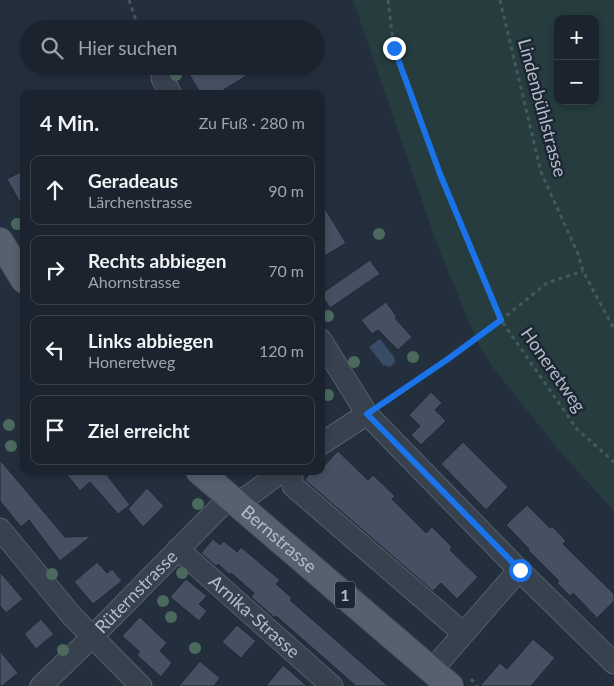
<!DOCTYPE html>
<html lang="de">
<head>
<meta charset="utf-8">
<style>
	:root { --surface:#1b232e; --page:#242b36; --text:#f1f3f6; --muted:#a0a4aa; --line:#39404a }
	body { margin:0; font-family:Lato,sans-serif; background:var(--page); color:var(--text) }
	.controls { position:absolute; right:15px; top:15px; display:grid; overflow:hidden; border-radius:10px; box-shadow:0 2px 8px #0003 }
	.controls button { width:45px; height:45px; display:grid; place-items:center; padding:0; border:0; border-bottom:1px solid var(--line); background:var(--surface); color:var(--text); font:25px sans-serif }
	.stop { position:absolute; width:15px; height:15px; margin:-11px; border:4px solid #1a73e8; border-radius:50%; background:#fff }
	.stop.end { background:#1a73e8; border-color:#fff; box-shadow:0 1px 5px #0008 }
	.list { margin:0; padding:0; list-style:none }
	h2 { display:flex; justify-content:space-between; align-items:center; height:65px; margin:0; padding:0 20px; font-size:21px }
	h2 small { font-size:16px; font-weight:400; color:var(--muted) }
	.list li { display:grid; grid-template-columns:32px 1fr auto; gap:15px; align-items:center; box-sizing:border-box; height:70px; margin:0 10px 10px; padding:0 10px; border:1px solid var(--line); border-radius:10px }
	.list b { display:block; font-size:19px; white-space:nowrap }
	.list p { margin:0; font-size:16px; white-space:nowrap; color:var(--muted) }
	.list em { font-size:16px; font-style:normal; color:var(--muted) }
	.icon { flex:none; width:28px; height:28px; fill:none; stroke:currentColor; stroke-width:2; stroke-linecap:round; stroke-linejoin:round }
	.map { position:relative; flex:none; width:614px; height:686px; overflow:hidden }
	.search { position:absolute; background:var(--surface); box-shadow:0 2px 8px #0003; left:20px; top:20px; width:305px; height:55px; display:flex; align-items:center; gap:12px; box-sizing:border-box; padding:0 18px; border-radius:28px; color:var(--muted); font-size:19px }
	.panel { position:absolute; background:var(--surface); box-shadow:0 2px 8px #0003; left:20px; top:90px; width:305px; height:385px; border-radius:10px }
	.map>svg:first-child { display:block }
	.green { fill:#263c3f; fill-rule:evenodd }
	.water { fill:#394c67 }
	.building { fill:#455162; stroke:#1f2835 }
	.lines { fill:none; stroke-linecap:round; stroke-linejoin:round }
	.minor-casing { stroke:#565f6c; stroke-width:23 }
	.major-casing { stroke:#414a57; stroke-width:28 }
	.path { stroke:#44595c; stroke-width:3; stroke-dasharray:4 4; stroke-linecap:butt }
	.minor { stroke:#38414e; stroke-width:21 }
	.major { stroke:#56606e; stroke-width:26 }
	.tree { fill:#4b6a5d }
	.route { stroke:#1a73e8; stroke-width:6 }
	.labels { text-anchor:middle; stroke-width:5; stroke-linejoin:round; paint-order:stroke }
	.shield { fill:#1d2633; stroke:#878f9c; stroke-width:1 }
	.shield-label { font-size:16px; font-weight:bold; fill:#b4bcc9 }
	.street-label { font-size:18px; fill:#b4bcc9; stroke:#1d2633 }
</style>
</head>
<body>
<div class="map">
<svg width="614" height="686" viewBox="0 0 614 686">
	<rect width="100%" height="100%" fill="#242f3e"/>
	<path class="green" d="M353,0H614V511L562,454L494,369L480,348L437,244ZM558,19H595V101H558Z"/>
	<path class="water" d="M380,339L394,357L395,362L390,367L383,365L369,347Z"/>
	<path class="building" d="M184,66H240L246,76L217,94H201Z
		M24,170V210L7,179Z
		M321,202L346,243L321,258Z
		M370,260L380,274L330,308L321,294Z
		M386,302L397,317L395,318L412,337L398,350L378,330L372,334L361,320Z
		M431,392L442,403L435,410L446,421L421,445L411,435L420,426L409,415Z
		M463,442L508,487L486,510L441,464Z
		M338,451L368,480L373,475L395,496L392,499L426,533L432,527L452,547L450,550L478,577L457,599L441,583L433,591L305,480L311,471H321V469Z
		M0,460L65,537L91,536L60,561L29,520L21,527L0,501Z
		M64,471H104L130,505L118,514L90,482L80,491Z
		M147,488L164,506L143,527L128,509Z
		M527,505L550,528L552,526L566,541L563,544L614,594V601L597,618L573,593L570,596L557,583L559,581L528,550L529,549L506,525Z
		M213,539L220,545L224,541L237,552L241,547L280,580L276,584L292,598L290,600L388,686H356L276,616L275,618L251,597L254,593L231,573L230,575L218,564L216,566L201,553Z
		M97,562L107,573L112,569L122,581L93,604L74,582Z
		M0,572L23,599L6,613L0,606Z
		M186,579L207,596L199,604L207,611L199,621L170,597Z
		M140,617L167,643L160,651L172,663L161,677L137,655L140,652L122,636Z
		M41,619L54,634L36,649L24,634Z
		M237,625L256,641L241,658L222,642Z
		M533,639L555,658L531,686H480L500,663L507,669Z
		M0,651L18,673L2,686H0Z
		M200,661L220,678L214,686H179Z
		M283,665L307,686H266Z"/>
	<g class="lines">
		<defs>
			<g id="minor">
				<path d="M162,78L171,94"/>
				<path d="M321,340L367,414L519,570L614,663"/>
				<path d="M321,444L367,414"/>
				<path d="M289,471L291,474L293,486L463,633"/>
				<path d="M237,503C253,494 267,482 282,471"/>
				<path d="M0,529L72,616L141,686"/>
				<path id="s1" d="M178,549L332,686"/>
				<path d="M432,670L519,570"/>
				<path id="s2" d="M41,686L93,636L230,497"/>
			</g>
			<g id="major">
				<path d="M0,241L24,280"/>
				<path id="s3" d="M199,471L450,686"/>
			</g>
		</defs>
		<use href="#minor" class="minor-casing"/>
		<use href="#major" class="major-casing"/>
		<path class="path" d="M129,0L139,29
			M388,0L394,48L440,174L501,320L577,429L614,462
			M500,0L541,172L578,254L583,271L614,329
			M383,404L501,320L547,283L583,271
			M471,679L477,686"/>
		<use href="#minor" class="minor"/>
		<use href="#major" class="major"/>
	</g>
	<g class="tree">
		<circle cx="176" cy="75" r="6"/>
		<circle cx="17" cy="224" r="6"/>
		<circle cx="379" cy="234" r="6"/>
		<circle cx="328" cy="316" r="6"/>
		<circle cx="413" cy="357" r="6"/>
		<circle cx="354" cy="362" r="6"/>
		<circle cx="328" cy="395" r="6"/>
		<circle cx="9" cy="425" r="6"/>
		<circle cx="11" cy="446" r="6"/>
		<circle cx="198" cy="504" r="6"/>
		<circle cx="182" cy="573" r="6"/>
		<circle cx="52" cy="574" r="6"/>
		<circle cx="163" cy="601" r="6"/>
		<circle cx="171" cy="617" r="6"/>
		<circle cx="195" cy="648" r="6"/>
		<circle cx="63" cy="650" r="6"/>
	</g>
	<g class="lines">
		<path class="route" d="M394,48L440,174L501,320L448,359L367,414L520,570"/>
	</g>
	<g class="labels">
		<rect class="shield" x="335" y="581.5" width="20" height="27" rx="4"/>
		<g class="shield-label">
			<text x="345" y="601">1</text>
		</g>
		<g class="street-label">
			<text transform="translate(542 108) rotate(75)" y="6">Lindenbühlstrasse</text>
			<text transform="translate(553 370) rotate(55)" y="6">Honeretweg</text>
			<text dy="6" stroke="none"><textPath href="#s3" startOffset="105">Bernstrasse</textPath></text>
			<text dy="6" stroke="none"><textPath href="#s2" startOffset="134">Rüternstrasse</textPath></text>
			<text dy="6" stroke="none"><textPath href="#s1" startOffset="102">Arnika-Strasse</textPath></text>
		</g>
	</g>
</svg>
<div class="controls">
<button>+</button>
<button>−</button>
</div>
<div class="stop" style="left:520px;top:570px"></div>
<div class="stop end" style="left:394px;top:48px"></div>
<div class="search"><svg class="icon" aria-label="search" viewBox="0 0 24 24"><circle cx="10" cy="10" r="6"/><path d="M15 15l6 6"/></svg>Hier suchen</div>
<section class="panel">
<h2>4 Min.<small>Zu Fuß · 280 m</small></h2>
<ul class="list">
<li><svg class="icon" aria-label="ahead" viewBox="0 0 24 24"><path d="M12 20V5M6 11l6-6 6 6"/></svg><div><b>Geradeaus</b><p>Lärchenstrasse</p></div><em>90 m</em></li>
<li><svg class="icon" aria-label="right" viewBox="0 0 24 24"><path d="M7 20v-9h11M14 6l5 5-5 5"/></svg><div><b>Rechts abbiegen</b><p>Ahornstrasse</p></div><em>70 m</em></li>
<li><svg class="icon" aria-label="left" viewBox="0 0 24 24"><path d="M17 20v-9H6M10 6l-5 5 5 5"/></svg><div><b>Links abbiegen</b><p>Honeretweg</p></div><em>120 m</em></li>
<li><svg class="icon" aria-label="arrive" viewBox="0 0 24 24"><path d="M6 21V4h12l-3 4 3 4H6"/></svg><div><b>Ziel erreicht</b></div></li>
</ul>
</section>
</div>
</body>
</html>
